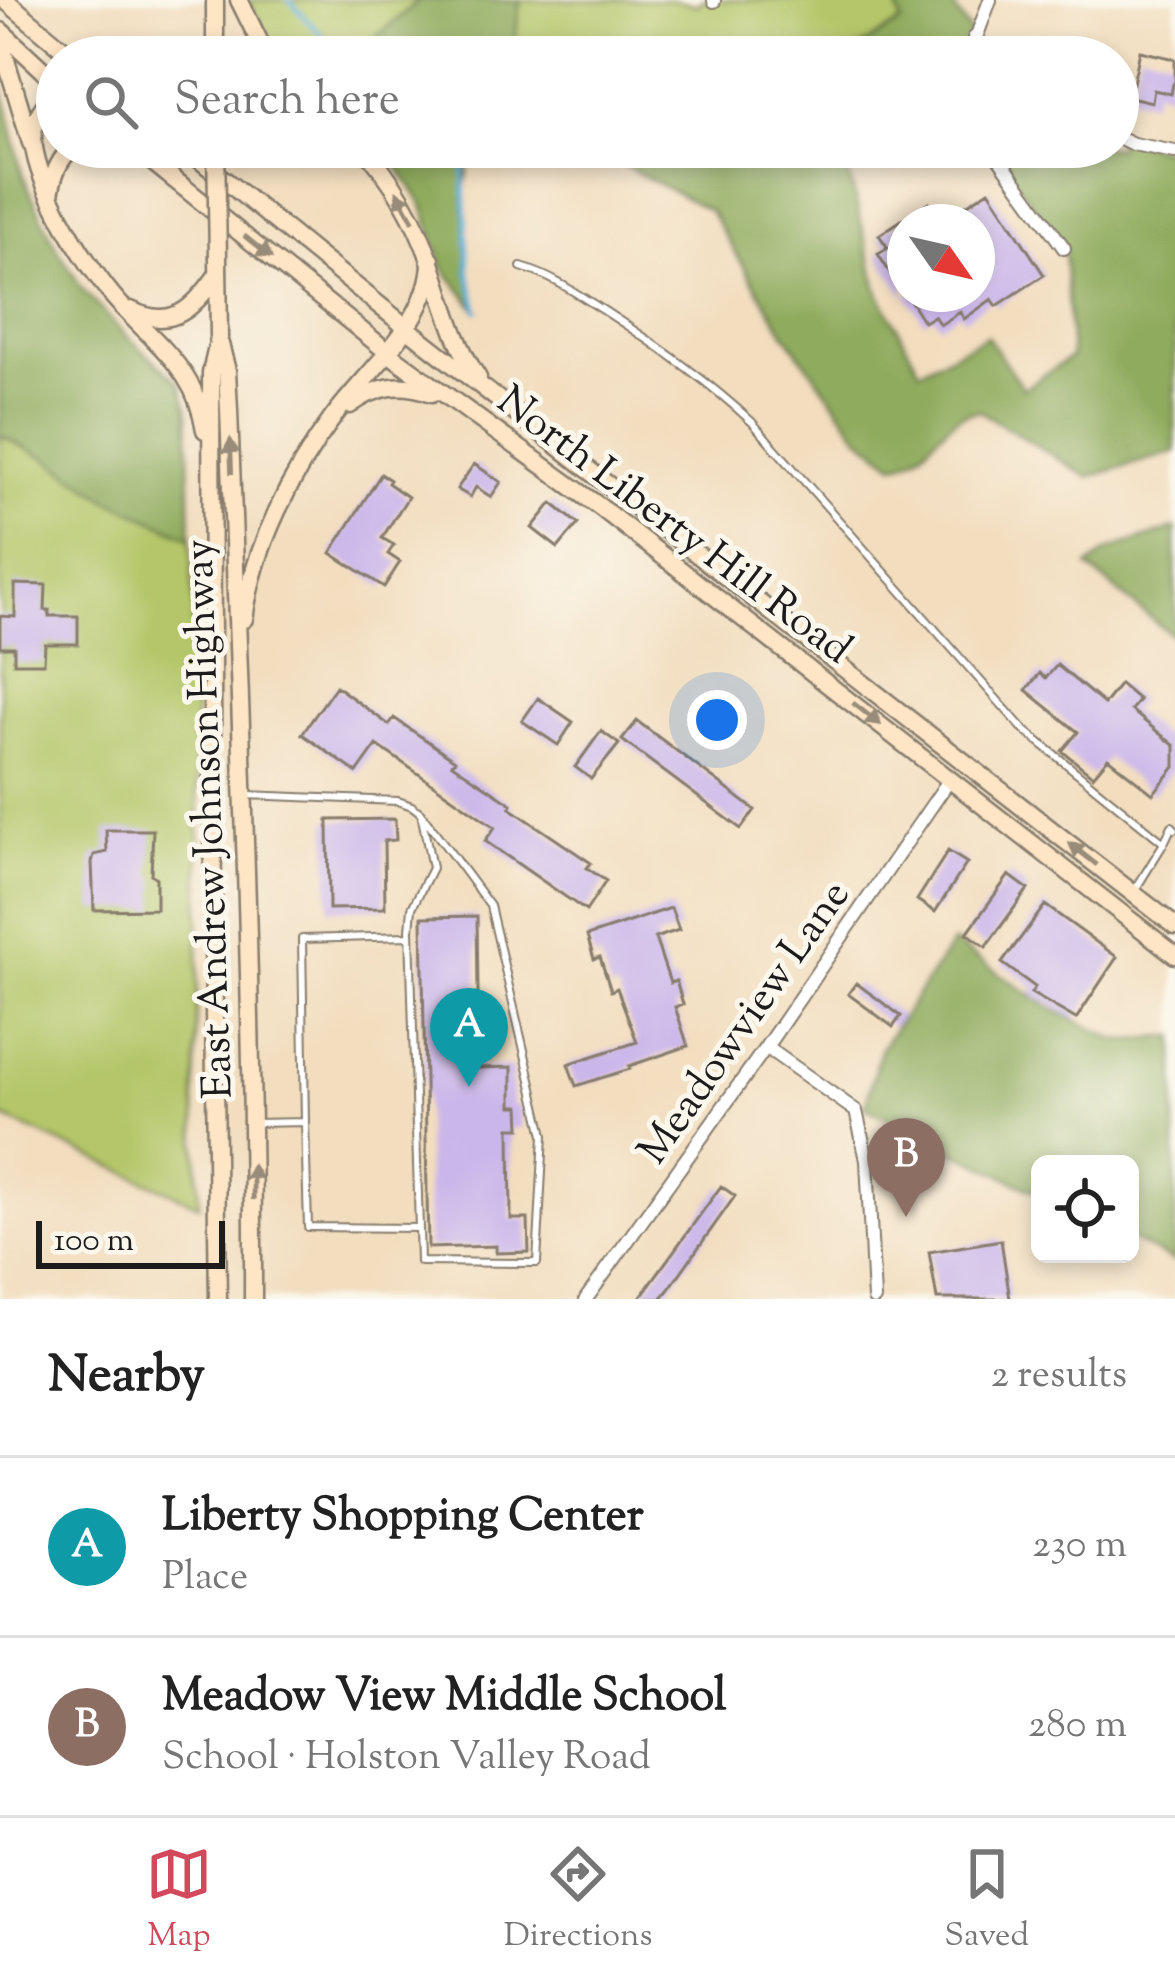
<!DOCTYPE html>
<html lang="en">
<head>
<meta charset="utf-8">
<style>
	:root { --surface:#fff; --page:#f6f6f6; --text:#222; --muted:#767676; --line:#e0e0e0; --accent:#d1495b }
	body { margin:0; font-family:"Sorts Mill Goudy",serif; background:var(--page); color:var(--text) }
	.controls { position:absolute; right:36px; bottom:36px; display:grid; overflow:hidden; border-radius:18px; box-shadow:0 6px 18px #0003 }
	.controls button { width:108px; height:108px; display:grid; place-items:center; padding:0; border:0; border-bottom:3px solid var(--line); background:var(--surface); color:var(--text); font:60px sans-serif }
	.compass { position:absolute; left:887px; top:204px; width:108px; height:108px; border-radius:50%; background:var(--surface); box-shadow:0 6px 18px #0003; rotate:124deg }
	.scale { position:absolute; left:36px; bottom:30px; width:189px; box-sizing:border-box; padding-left:12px; border:6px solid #1c1c1c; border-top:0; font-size:33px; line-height:42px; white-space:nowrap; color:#1c1c1c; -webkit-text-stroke:9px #fbf7ec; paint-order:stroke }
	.you { position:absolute; left:717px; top:720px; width:42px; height:42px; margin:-30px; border:9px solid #fff; border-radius:50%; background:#1a73e8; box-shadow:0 0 0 18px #1a73e833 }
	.badge { display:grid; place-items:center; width:78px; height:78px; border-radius:50%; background:var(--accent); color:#fff; font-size:39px; font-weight:700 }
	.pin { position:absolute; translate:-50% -99px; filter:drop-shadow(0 3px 6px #0008) }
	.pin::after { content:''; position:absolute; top:63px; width:42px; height:36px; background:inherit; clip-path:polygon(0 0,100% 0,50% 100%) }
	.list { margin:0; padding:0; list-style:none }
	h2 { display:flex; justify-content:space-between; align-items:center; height:156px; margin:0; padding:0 48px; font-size:51px }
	h2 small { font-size:39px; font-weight:400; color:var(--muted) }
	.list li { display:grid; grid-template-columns:78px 1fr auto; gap:36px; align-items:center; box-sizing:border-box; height:180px; padding:0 48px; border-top:3px solid var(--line) }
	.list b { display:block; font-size:45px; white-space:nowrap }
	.list p { margin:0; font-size:39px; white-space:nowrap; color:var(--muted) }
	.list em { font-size:39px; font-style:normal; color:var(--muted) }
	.icon { flex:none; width:66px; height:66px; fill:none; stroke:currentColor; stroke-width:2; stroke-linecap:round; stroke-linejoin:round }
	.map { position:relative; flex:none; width:1175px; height:1299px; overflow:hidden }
	.search { position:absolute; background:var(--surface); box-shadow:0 6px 18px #0003; left:36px; right:36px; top:36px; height:132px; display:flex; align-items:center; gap:30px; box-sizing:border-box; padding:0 42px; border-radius:66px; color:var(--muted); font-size:45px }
	.sheet { height:516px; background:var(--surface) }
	nav { display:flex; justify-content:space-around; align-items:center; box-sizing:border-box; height:168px; border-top:3px solid var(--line); background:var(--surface); font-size:33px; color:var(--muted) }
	nav a { display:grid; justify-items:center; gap:6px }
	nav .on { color:var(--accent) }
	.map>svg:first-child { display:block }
	.green { fill:#b4c669; stroke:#687142; stroke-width:3 }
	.forest { fill:#8fab5d; stroke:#56643c; stroke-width:3 }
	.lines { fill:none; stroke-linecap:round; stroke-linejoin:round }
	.stream { stroke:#5fb1da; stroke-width:4.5 }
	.building { fill:#cbb6ea }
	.lane-casing { stroke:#877c6d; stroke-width:10 }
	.street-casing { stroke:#877c6d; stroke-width:16 }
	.secondary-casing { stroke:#877c6d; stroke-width:21 }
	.lane { stroke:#fff; stroke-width:6 }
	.street { stroke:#fff; stroke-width:12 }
	.secondary { stroke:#fde5c5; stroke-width:16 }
	.secondary-bridge-casing { stroke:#877c6d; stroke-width:21; stroke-linecap:butt }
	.secondary-bridge { stroke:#fde5c5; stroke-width:16 }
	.oneway { fill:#988b79 }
	.labels { text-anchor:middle; stroke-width:10; stroke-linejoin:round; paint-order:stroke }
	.street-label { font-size:42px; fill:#1c1c1c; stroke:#fbf7ec }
</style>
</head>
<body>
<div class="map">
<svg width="1175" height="1299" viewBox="0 0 1175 1299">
	<rect width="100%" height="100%" fill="#fbf7ec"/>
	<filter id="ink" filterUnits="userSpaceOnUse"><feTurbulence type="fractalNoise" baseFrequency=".00833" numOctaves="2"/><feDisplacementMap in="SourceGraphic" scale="24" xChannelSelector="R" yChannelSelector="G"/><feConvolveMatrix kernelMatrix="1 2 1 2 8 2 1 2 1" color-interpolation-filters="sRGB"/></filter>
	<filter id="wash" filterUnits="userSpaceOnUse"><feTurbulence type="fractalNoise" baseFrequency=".004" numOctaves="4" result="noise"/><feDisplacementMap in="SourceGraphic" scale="48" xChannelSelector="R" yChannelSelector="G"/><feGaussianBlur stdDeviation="2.7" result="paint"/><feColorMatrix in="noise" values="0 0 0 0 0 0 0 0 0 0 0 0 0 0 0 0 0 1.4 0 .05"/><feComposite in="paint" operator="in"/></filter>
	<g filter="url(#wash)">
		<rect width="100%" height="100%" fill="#f2ddbe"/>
		<path class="green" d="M249,0H419L353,57H280L270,46Z
			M520,0H670L699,5L701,0H895L902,22L844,57H513Z
			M0,435L48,459L109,500L191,538L200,883L195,1100L199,1205L0,1116Z"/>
		<path class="forest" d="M420,0H520L513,57H353Z
			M895,0H949L974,38L969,57H844L902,22Z
			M0,73L22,174L56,247L83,290L124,334L180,383L188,409L191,538L109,500L48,459L0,435Z
			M1118,137L1175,152V452L1088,477L980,411C942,411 931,461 895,464L860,437L785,334L710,211L604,155L526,147H861L845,159L879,293L920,370L987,336L1023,389L1071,357L1064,248L991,147H1118Z
			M385,147H473L464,194L469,275L478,311L443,268L423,205Z
			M1175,528V638L1088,567L1107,551Z
			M953,942L1047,1006L1119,1041L1175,1036V1262L1130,1239V1164H1040V1194L865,1107L880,1050Z"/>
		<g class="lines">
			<path class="stream" d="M289,0L342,57
				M455,147L463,157L469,275L478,311"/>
		</g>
		<g id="blocks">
			<path class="building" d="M1140,51L1175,59V84H1173L1171,94L1154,90L1152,102L1130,97Z
				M989,190L1044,275L997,306L992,299L964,319L960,312L940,325L934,316L924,322L906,294H977V222H905V296L878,254L888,248L879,235L929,202L942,221Z
				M474,464L501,482L491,497L476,487L470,497L457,489Z
				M381,474L390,480L388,483L408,497L382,538L394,545L388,554L400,562L384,587L331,553Z
				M552,503L578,524L558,548L532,528Z
				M15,584L46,585L45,610H49V616H78V644H45L44,663H14V647H0V616L15,617Z
				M1057,665L1104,704L1120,684L1139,700L1131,710L1175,746V767L1153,794L1108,758L1093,776L1062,751L1078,732L1026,690L1040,673L1046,678Z
				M336,686L389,725L394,718L455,760L452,764L512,804L510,808L591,863L587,868L606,881L586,911L485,841L495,827L377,745L357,773L302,734Z
				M538,698L573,722L558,745L522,721Z
				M637,721L755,810L741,829L622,740Z
				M601,731L619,744L591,779L575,767Z
				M395,819L396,840L384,841L385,908L329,909L328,820Z
				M106,830H153L151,874L156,878V909L94,910L92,862L94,855L107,852Z
				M948,851L967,863L935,912L917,900Z
				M1009,875L1028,889L986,947L967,933Z
				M1045,905L1117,957L1076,1019L1031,993L1035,987L1002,963Z
				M671,908L679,930L655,938L670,983L676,981L683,1004L675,1007L688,1046L629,1066L630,1069L576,1086L568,1064L637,1042L617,988L611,991L600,957L594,959L587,936Z
				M477,916L479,1068L512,1067V1106H520L521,1128H510L511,1219H528L529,1252L496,1253V1246L428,1248L422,917Z
				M856,983L901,1016L893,1027L848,994Z
				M721,1186L735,1196L669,1289L661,1299H639Z
				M1001,1240L1010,1299H937L929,1252Z"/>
		</g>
	</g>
	<g filter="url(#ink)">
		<use href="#blocks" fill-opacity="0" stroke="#877c6d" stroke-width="3"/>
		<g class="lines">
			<defs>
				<path id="lane" d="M521,267C552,276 576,293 603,310C656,344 706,379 752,422L1023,729L1164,843L1135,890
					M246,795L398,801L412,806L421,813L490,906L544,1135L537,1263L420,1262L410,930L412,908L432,868L421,813
					M1164,843L1172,826L1175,829
					M305,1122L308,1227L419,1228
					M255,1123L305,1122L302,939L409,936"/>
				<path id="street" d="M714,1V0
					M974,38L1000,57
					M969,57L990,0
					M1118,137L1133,144L1175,152
					M991,147L1064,248
					M766,1047L856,1111L867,1160L874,1299
					M586,1299L766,1047L950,779"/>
				<path id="secondary" d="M5,0L73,57
					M215,0V57
					M239,0L267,57
					M1,31L57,83
					M0,40L31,143
					M57,89C50,99 40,109 36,120C18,162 89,270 118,302C140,327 168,349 186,378C196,393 202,412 205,430
					M134,147L399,361L600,507L1175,955
					M184,147L427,344L1175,926
					M363,147C394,181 416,220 431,263C445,303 454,342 478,378
					M50,195C53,175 58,160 73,147
					M131,310C172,331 194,308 217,275
					M220,344L227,371L229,410C240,706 254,1003 253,1299
					M350,405C376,386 401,381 432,393
					M244,619C254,546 291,474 334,416C368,370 431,320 431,260
					M218,1299L213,940L211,373L219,338L218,258"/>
			</defs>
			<use href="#lane" class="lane-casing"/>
			<use href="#street" class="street-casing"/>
			<use href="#secondary" class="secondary-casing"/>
			<use href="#lane" class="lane"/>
			<use href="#street" class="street"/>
			<use href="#secondary" class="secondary"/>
			<defs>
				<path id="secondary-bridge" d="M216,147L218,258"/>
			</defs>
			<use href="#secondary-bridge" class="secondary-bridge-casing"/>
			<use href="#secondary-bridge" class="secondary-bridge"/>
		</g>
		<defs><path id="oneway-solid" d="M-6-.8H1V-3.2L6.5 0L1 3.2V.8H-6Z" transform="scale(3)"/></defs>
		<g class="oneway">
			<use href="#oneway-solid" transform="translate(405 206) rotate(-119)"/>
			<use href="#oneway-solid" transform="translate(258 247) rotate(39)"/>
			<use href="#oneway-solid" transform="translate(231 456) rotate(-92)"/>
			<use href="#oneway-solid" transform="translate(867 714) rotate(38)"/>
			<use href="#oneway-solid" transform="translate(1083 854) rotate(-142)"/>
			<use href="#oneway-solid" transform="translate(253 1182) rotate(-91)"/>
		</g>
	</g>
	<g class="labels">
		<g class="street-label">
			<text transform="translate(676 523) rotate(37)" y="15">North Liberty Hill Road</text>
			<text transform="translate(206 819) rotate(-92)" y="15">East Andrew Johnson Highway</text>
			<text transform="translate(742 1021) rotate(-55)" y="15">Meadowview Lane</text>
		</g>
	</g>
</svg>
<div class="controls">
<button><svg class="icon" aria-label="locate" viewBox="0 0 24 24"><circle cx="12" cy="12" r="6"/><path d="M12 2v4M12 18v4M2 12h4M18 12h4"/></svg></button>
</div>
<svg class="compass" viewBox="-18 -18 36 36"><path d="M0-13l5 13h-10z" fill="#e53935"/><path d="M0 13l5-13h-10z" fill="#767676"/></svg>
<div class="scale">100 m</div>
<div class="you"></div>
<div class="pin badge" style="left:469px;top:1087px;background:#0f9aa8">A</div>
<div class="pin badge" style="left:906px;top:1217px;background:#8d6e63">B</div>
<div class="search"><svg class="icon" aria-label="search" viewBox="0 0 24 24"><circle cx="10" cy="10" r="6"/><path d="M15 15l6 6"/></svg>Search here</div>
</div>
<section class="sheet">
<h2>Nearby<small>2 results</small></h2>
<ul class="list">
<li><span class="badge" style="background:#0f9aa8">A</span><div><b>Liberty Shopping Center</b><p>Place</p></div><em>230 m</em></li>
<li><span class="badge" style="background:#8d6e63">B</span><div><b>Meadow View Middle School</b><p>School · Holston Valley Road</p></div><em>280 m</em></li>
</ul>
</section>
<nav>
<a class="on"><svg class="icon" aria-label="map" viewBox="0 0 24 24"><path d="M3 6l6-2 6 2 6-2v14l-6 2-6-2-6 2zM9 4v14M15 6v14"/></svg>Map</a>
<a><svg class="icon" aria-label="directions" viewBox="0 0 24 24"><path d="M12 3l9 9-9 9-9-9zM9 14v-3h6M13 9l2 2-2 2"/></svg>Directions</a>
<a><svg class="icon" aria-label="saved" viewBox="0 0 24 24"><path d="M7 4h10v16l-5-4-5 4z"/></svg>Saved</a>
</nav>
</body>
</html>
